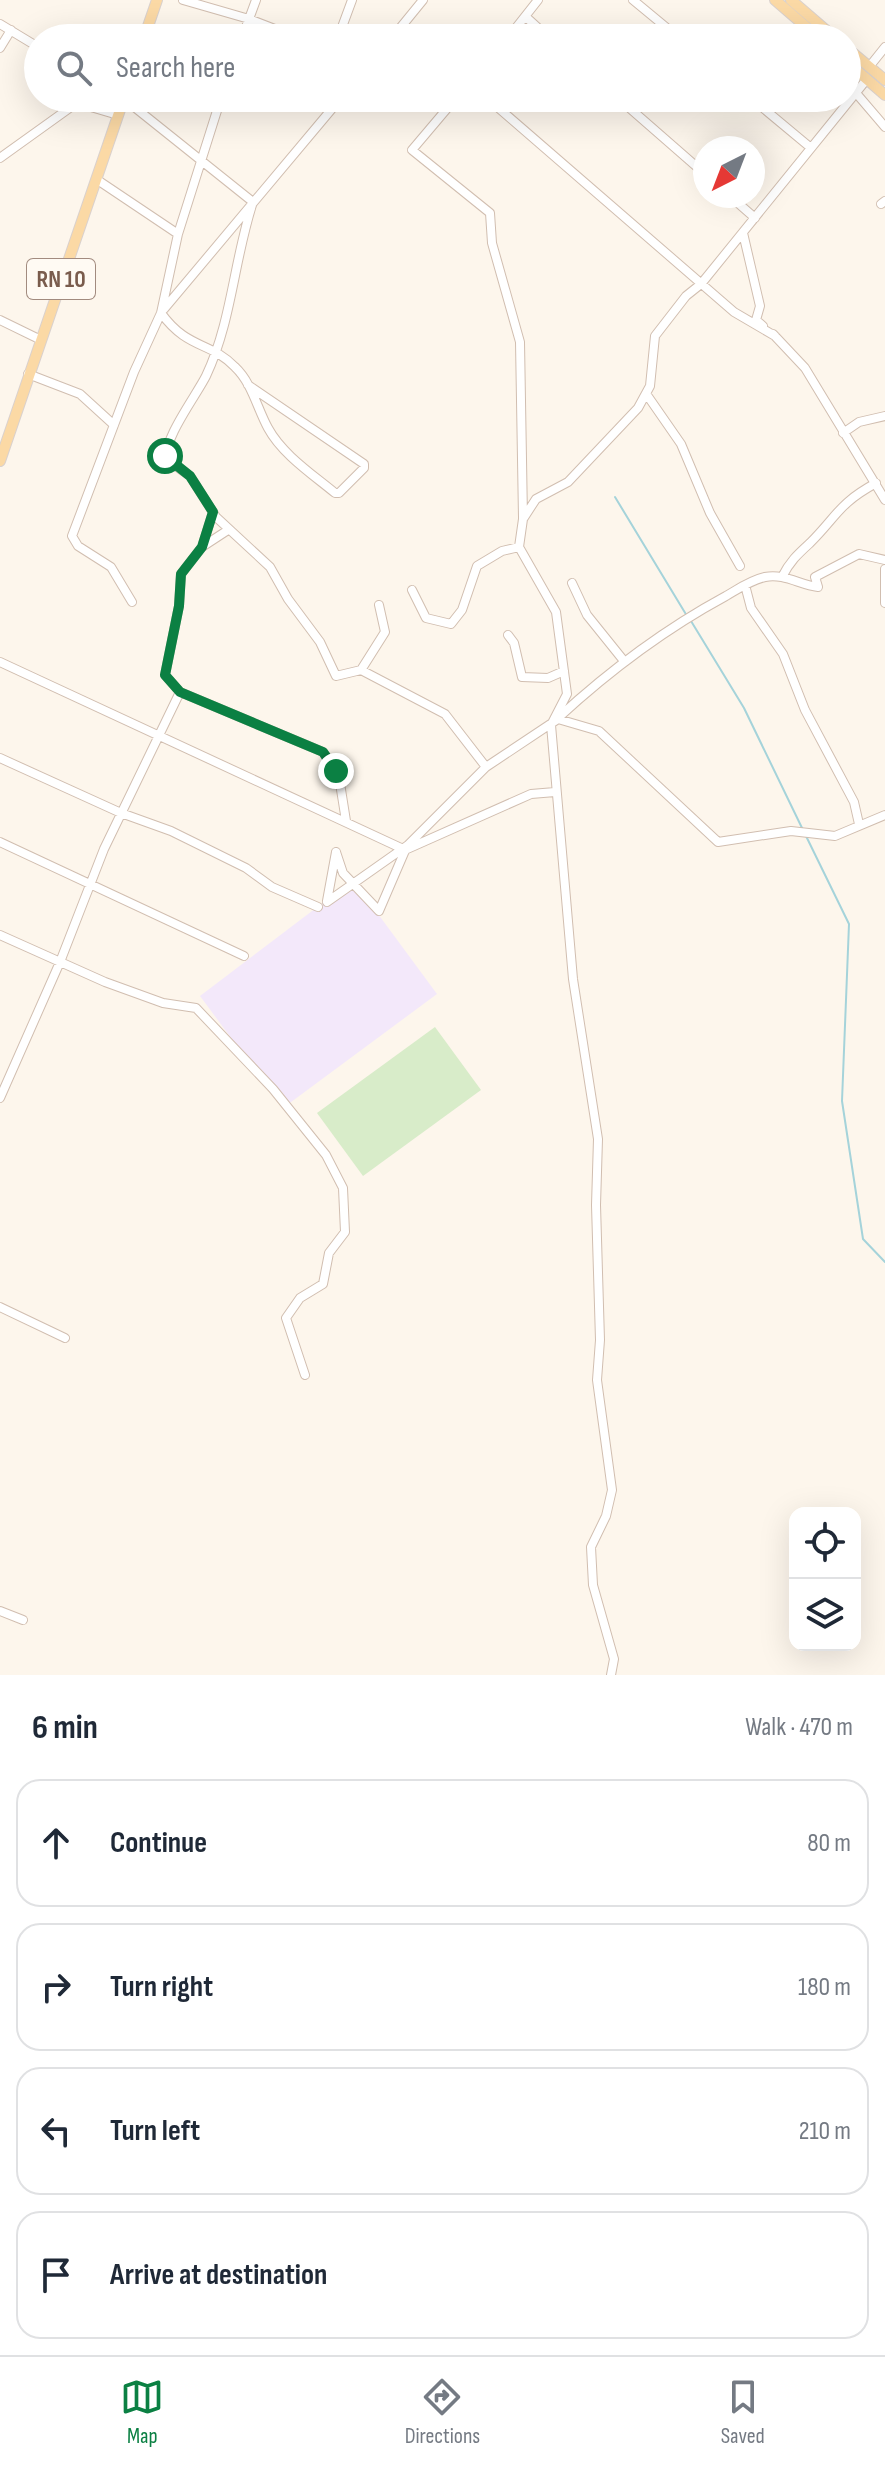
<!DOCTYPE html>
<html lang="en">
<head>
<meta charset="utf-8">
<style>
	:root { --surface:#fff; --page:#f2f2f3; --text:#1f2937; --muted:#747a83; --line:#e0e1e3; --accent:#0b8043 }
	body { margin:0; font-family:"Sofia Sans Condensed",sans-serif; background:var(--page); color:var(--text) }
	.controls { position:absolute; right:24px; bottom:24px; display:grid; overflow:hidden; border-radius:16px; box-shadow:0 8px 32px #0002 }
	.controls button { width:72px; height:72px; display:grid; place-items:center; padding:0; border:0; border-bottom:2px solid var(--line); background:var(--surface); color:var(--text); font:40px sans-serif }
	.compass { position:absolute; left:693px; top:136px; width:72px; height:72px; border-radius:50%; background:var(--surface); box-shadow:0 8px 32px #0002; rotate:222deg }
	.stop { position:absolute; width:24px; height:24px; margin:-18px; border:6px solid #0b8043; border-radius:50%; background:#fff }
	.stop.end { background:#0b8043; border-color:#fff; box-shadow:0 2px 8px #0008 }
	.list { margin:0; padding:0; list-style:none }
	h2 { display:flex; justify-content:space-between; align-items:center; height:104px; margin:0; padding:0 32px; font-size:34px }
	h2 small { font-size:26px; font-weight:400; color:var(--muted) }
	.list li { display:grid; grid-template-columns:52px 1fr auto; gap:24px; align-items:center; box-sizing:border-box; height:128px; margin:0 16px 16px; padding:0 16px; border:2px solid var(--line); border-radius:24px }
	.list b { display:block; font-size:30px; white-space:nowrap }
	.list em { font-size:26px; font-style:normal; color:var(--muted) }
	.icon { flex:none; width:44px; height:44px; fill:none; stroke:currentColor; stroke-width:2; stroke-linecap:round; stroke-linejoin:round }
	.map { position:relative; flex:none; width:885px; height:1675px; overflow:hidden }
	.search { position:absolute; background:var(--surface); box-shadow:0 8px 32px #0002; left:24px; right:24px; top:24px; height:88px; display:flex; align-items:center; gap:20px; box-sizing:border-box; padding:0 28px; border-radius:44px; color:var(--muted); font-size:30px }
	.sheet { height:680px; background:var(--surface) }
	nav { display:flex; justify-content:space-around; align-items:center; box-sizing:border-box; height:112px; border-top:2px solid var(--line); background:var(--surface); font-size:22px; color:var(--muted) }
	nav a { display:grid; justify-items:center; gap:4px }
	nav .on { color:var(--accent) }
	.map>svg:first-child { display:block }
	.education { fill:#f3e8fa }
	.green { fill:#d8ecc9 }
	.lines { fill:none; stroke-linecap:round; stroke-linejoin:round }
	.stream { stroke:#a5d3da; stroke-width:2 }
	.minor-casing { stroke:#d1beb0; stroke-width:10 }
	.major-casing { stroke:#dad1cd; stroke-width:12 }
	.minor { stroke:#fff; stroke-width:8 }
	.major { stroke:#fbd9a5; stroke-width:10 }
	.route { stroke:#0b8043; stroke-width:10 }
	.labels { text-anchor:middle; stroke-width:7; stroke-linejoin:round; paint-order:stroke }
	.shield { fill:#fffaf3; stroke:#a28b7f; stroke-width:2 }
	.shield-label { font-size:24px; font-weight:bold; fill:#7a5c4d }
</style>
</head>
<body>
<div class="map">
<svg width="885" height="1675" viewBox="0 0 885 1675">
	<rect width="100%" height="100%" fill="#fdf6ec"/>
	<path class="education" d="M353,880L437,994L283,1108L200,996Z"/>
	<path class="green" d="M435,1027L481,1090L363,1176L317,1113Z"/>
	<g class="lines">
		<path class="stream" d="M615,497L687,616
			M691,621L744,708L803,830
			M806,836L849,924L842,1101L863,1239L885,1262"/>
		<defs>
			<path id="minor" d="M183,0L249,19L298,38
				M633,0L679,38
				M526,17L549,38
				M0,24L38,47
				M242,38L256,0
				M338,38L352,0
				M392,38L423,0
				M508,38L538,0
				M0,48L11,30
				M869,67L885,47
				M856,93L885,127
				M123,98L253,202C234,259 232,321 206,376C196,396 162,440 167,460L190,476L216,517L270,567L288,599L320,642L336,676L361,670L385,632L379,605
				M456,98L412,150L490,213L492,243L520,342L523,518
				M487,98L734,312L775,336
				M618,98L705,174
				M751,98L811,148
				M0,158L71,107L84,105L118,115
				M96,179L178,234
				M730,196L755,218
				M881,204L885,201
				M743,233L760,306L756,320L763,326
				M164,309L341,98
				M161,313C188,350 210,341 235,367C252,383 257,408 268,428C282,454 312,474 335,493H339L364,468V464L248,385
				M0,320L41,340
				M773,334L805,368L885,500
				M28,374L80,394L114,425
				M647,395L681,444L710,513L740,566
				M843,433L859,422L885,416
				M213,512L202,547L181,574L179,606L165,675L180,692L323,752L339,777L346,821
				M202,547L228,530
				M885,569V603
				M782,577C790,561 798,554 810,543C838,515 838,504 876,483
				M572,583L587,615L624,661
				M745,585L751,608L783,654L805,710L854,802L859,824
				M412,590L426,618L451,624L462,610L477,566L502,551L519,547
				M132,602L111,567L78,546L72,536L134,372L161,313L178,234L221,98
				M508,635L514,643L522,677L548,678L564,671
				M0,662L401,848
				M361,670L445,714L486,767
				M558,718C609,671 665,629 726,596C738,589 751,580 765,577C784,573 800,585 818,587L815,577L859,554L885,560
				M0,758L121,813L171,831L246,868L272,887L318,907
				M0,842L244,956
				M405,850L531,794L555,792
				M336,852L343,873L379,911L407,846
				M327,901L336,852
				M327,902L408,845L486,767L558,719L599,731L718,842L791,831L835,836L885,815
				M0,935L105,982L163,1003L196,1008L273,1089L326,1155L343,1188L345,1232L329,1253L323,1284L300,1298L286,1318L305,1375
				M0,1098L60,962L104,849L180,692
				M0,1307L65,1338
				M0,1611L23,1620
				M611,1675L614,1659L593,1585L591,1547L606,1516L612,1490L597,1380L600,1340L596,1205L598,1139L573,979L551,725L567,694L556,612L519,547L523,519L536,499L568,482L638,408L650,386L655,336L686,296L701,284L867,79"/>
			<path id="major" d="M775,0L819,38
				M791,0L835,38
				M144,38L157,0
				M847,48L885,80
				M847,62L885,95
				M0,461L124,98"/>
		</defs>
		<use href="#minor" class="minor-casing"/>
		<use href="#major" class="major-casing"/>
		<use href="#minor" class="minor"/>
		<use href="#major" class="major"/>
	</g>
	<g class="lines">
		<path class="route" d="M165,456L190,476L213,512L202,547L181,574L179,606L165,675L180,692L323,752L336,771"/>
	</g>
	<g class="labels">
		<rect class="shield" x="27" y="259" width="68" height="40" rx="6"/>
		<g class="shield-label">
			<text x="61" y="287">RN 10</text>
		</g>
	</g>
</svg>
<div class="controls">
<button><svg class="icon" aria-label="locate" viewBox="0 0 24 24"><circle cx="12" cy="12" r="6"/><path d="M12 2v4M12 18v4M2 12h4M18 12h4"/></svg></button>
<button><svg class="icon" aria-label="layers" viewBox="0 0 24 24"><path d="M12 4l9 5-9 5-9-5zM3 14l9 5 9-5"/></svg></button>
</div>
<svg class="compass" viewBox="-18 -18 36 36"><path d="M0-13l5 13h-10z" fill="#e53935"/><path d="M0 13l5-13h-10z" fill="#747a83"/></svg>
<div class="stop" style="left:165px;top:456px"></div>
<div class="stop end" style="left:336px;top:771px"></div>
<div class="search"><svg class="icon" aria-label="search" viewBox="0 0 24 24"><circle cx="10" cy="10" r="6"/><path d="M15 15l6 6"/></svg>Search here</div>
</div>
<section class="sheet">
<h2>6 min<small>Walk · 470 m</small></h2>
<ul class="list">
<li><svg class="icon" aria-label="ahead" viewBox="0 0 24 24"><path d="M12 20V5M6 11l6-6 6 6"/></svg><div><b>Continue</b></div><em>80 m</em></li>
<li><svg class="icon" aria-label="right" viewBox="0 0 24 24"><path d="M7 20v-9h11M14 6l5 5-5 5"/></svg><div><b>Turn right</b></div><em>180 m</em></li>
<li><svg class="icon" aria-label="left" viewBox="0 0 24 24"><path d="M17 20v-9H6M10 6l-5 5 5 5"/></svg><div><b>Turn left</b></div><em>210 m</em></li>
<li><svg class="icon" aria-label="arrive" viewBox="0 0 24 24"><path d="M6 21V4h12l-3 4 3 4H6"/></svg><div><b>Arrive at destination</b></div></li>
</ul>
</section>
<nav>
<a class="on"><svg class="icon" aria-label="map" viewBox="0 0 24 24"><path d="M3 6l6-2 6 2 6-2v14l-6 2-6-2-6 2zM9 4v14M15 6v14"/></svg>Map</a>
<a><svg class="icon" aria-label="directions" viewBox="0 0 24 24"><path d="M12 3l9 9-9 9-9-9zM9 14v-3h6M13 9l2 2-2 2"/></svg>Directions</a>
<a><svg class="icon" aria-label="saved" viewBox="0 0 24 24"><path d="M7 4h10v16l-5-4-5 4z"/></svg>Saved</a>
</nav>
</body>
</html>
